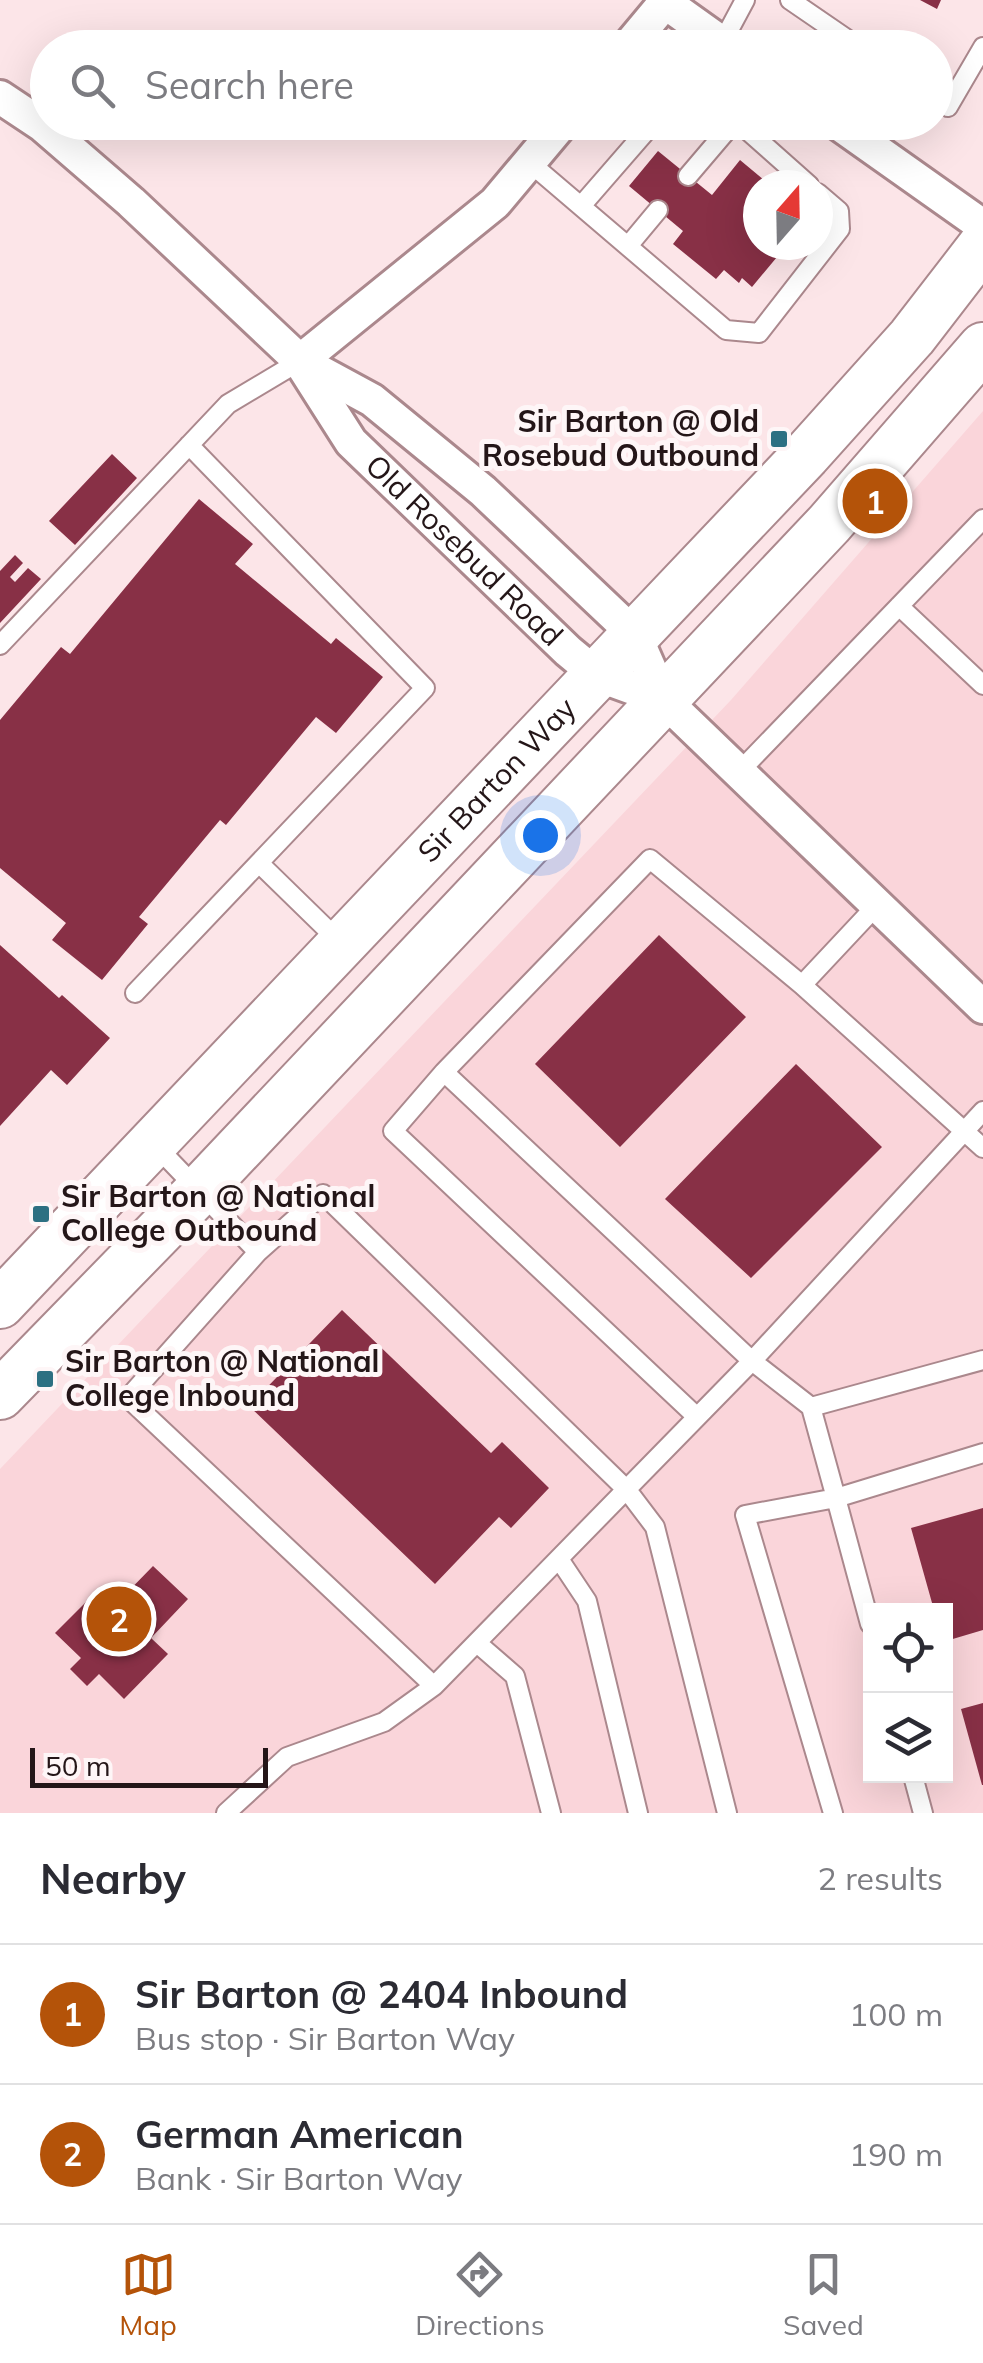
<!DOCTYPE html>
<html lang="en">
<head>
<meta charset="utf-8">
<style>
	:root { --surface:#fff; --page:#f2f2f3; --text:#2b2b33; --muted:#7c7c81; --line:#e1e1e2; --accent:#b45309 }
	body { margin:0; font-family:Mulish,sans-serif; background:var(--page); color:var(--text) }
	.controls { position:absolute; right:30px; bottom:30px; display:grid; overflow:hidden; border-radius:0px; box-shadow:0 10px 40px #0002 }
	.controls button { width:90px; height:90px; display:grid; place-items:center; padding:0; border:0; border-bottom:2px solid var(--line); background:var(--surface); color:var(--text); font:50px sans-serif }
	.compass { position:absolute; left:743px; top:170px; width:90px; height:90px; border-radius:50%; background:var(--surface); box-shadow:0 10px 40px #0002; rotate:20deg }
	.scale { position:absolute; left:30px; bottom:25px; width:238px; box-sizing:border-box; padding-left:10px; border:5px solid #241618; border-top:0; font-size:28px; line-height:35px; white-space:nowrap; color:#241618; -webkit-text-stroke:8px #fef6f7; paint-order:stroke }
	.you { position:absolute; left:540px; top:835px; width:35px; height:35px; margin:-25px; border:8px solid #fff; border-radius:50%; background:#1a73e8; box-shadow:0 0 0 15px #1a73e833 }
	.badge { display:grid; place-items:center; width:65px; height:65px; border-radius:50%; background:var(--accent); color:#fff; font-size:32px; font-weight:700 }
	.pin { position:absolute; translate:-50% -50%; border:5px solid #fff; box-shadow:0 2px 10px #0006 }
	.list { margin:0; padding:0; list-style:none }
	h2 { display:flex; justify-content:space-between; align-items:center; height:130px; margin:0; padding:0 40px; font-size:42px }
	h2 small { font-size:32px; font-weight:400; color:var(--muted) }
	.list li { display:grid; grid-template-columns:65px 1fr auto; gap:30px; align-items:center; box-sizing:border-box; height:140px; padding:0 40px; border-top:2px solid var(--line) }
	.list b { display:block; font-size:38px; white-space:nowrap }
	.list p { margin:0; font-size:32px; white-space:nowrap; color:var(--muted) }
	.list em { font-size:32px; font-style:normal; color:var(--muted) }
	.icon { flex:none; width:55px; height:55px; fill:none; stroke:currentColor; stroke-width:2; stroke-linecap:round; stroke-linejoin:round }
	.map { position:relative; flex:none; width:983px; height:1813px; overflow:hidden }
	.search { position:absolute; background:var(--surface); box-shadow:0 10px 40px #0002; left:30px; right:30px; top:30px; height:110px; display:flex; align-items:center; gap:25px; box-sizing:border-box; padding:0 35px; border-radius:55px; color:var(--muted); font-size:38px }
	.sheet { height:410px; background:var(--surface) }
	nav { display:flex; justify-content:space-around; align-items:center; box-sizing:border-box; height:140px; border-top:2px solid var(--line); background:var(--surface); font-size:28px; color:var(--muted) }
	nav a { display:grid; justify-items:center; gap:5px }
	nav .on { color:var(--accent) }
	.map>svg:first-child { display:block }
	.built { fill:#fad5da; fill-rule:evenodd }
	.building { fill:#883046 }
	.lines { fill:none; stroke-linecap:round; stroke-linejoin:round }
	.service-casing { stroke:#ab888d; stroke-width:22 }
	.minor-casing { stroke:#ab888d; stroke-width:38 }
	.secondary-casing { stroke:#ab888d; stroke-width:52 }
	.service { stroke:#fff; stroke-width:18 }
	.minor { stroke:#fff; stroke-width:32 }
	.secondary { stroke:#fff; stroke-width:48 }
	.poi-dot { fill:#2d7082; stroke:#fef6f7; stroke-width:4 }
	.labels { text-anchor:middle; stroke-width:10; stroke-linejoin:round; paint-order:stroke }
	.poi-label { font-size:30px; font-weight:bold; fill:#241618; stroke:#fef6f7; text-anchor:start }
	.street-label { font-size:30px; fill:#241618; stroke:#fef6f7 }
</style>
</head>
<body>
<div class="map">
<svg width="983" height="1813" viewBox="0 0 983 1813">
	<rect width="100%" height="100%" fill="#fce5e8"/>
	<path class="built" d="M983,411V1813H0V1469L731,700ZM870,1610H946V1776H870Z"/>
	<path class="building" d="M920,0H941L937,9Z
		M658,151L712,195L740,160L770,185H758V245H775L782,251L752,287L742,278L739,283L724,270L716,279L673,244L683,231L629,186Z
		M112,454L137,478L75,545L49,521Z
		M199,499L253,544L235,564L331,644L336,638L383,677L336,733L316,717L226,825L220,820L139,917L148,924L102,980L52,940L66,923L0,868V720L61,647L70,654Z
		M15,555L23,563L10,577L15,582L28,568L41,579L0,623V571Z
		M659,935L746,1017L620,1147L535,1064Z
		M0,945L59,998L62,995L110,1038L67,1085L51,1070L0,1126Z
		M796,1064L882,1147L751,1278L665,1199Z
		M342,1310L491,1453L502,1442L549,1488L511,1528L499,1517L435,1584L249,1406Z
		M983,1508V1630L946,1641V1610H934L911,1528Z
		M153,1566L188,1599L151,1638L168,1654L124,1699L99,1674L87,1686L70,1669L81,1658L55,1633L99,1589L115,1605Z
		M983,1703V1785H982L961,1709Z"/>
	<g class="lines">
		<defs>
			<path id="service" d="M790,0L860,48
				M722,43L745,0
				M936,99L948,107L983,47
				M738,122L809,185
				M529,162L726,330L759,333L840,229L839,211L818,193
				M688,176L734,122
				M581,206L654,122
				M628,246L658,210
				M899,606L983,685
				M0,645L228,404L300,361
				M738,773L983,519
				M259,863L341,943
				M877,905L802,985L650,859L444,1072L752,1361L983,1111
				M802,985L983,1148
				M135,993L425,688L189,445
				M444,1072L393,1131L697,1417
				M154,1144L258,1252L128,1398L434,1686L752,1361L811,1407L983,1360
				M258,1252L323,1194L627,1490L655,1527L727,1813
				M811,1407L836,1498L745,1515L833,1813
				M559,1559L587,1601L638,1813
				M870,1624L836,1498L983,1453
				M477,1643L515,1676L551,1813
				M913,1776L923,1813
				M226,1813L287,1757L384,1722L434,1686"/>
			<g id="minor">
				<path d="M666,3L729,48"/>
				<path d="M627,48L667,0"/>
				<path d="M0,97L42,125L131,202L300,361L372,400L483,491L635,635L663,699L983,1007"/>
				<path d="M836,122L983,226"/>
				<path d="M300,361L495,203L563,122"/>
				<path id="s1" d="M302,365L351,442L568,651L597,675L663,699"/>
			</g>
			<g id="secondary">
				<path id="s2" d="M0,1304L806,455L912,337L983,245"/>
				<path d="M0,1395L199,1191L829,524L983,347"/>
			</g>
		</defs>
		<use href="#service" class="service-casing"/>
		<use href="#minor" class="minor-casing"/>
		<use href="#secondary" class="secondary-casing"/>
		<use href="#service" class="service"/>
		<use href="#minor" class="minor"/>
		<use href="#secondary" class="secondary"/>
	</g>
	<g class="poi-dot">
		<rect x="769" y="429" width="20" height="20" rx="5"/>
		<rect x="31" y="1204" width="20" height="20" rx="5"/>
		<rect x="35" y="1369" width="20" height="20" rx="5"/>
	</g>
	<g class="labels">
		<g class="poi-label">
			<text x="759" y="432" text-anchor="end">Sir Barton @ Old<tspan x="759" dy="34">Rosebud Outbound</tspan></text>
			<text x="61" y="1207">Sir Barton @ National<tspan x="61" dy="34">College Outbound</tspan></text>
			<text x="65" y="1372">Sir Barton @ National<tspan x="65" dy="34">College Inbound</tspan></text>
		</g>
		<g class="street-label">
			<text dy="10" stroke="none"><textPath href="#s1" startOffset="248">Old Rosebud Road</textPath></text>
			<text dy="10" stroke="none"><textPath href="#s2" startOffset="722">Sir Barton Way</textPath></text>
		</g>
	</g>
</svg>
<div class="controls">
<button><svg class="icon" aria-label="locate" viewBox="0 0 24 24"><circle cx="12" cy="12" r="6"/><path d="M12 2v4M12 18v4M2 12h4M18 12h4"/></svg></button>
<button><svg class="icon" aria-label="layers" viewBox="0 0 24 24"><path d="M12 4l9 5-9 5-9-5zM3 14l9 5 9-5"/></svg></button>
</div>
<svg class="compass" viewBox="-18 -18 36 36"><path d="M0-13l5 13h-10z" fill="#e53935"/><path d="M0 13l5-13h-10z" fill="#7c7c81"/></svg>
<div class="scale">50 m</div>
<div class="you"></div>
<div class="pin badge" style="left:875px;top:501px">1</div>
<div class="pin badge" style="left:119px;top:1619px">2</div>
<div class="search"><svg class="icon" aria-label="search" viewBox="0 0 24 24"><circle cx="10" cy="10" r="6"/><path d="M15 15l6 6"/></svg>Search here</div>
</div>
<section class="sheet">
<h2>Nearby<small>2 results</small></h2>
<ul class="list">
<li><span class="badge">1</span><div><b>Sir Barton @ 2404 Inbound</b><p>Bus stop · Sir Barton Way</p></div><em>100 m</em></li>
<li><span class="badge">2</span><div><b>German American</b><p>Bank · Sir Barton Way</p></div><em>190 m</em></li>
</ul>
</section>
<nav>
<a class="on"><svg class="icon" aria-label="map" viewBox="0 0 24 24"><path d="M3 6l6-2 6 2 6-2v14l-6 2-6-2-6 2zM9 4v14M15 6v14"/></svg>Map</a>
<a><svg class="icon" aria-label="directions" viewBox="0 0 24 24"><path d="M12 3l9 9-9 9-9-9zM9 14v-3h6M13 9l2 2-2 2"/></svg>Directions</a>
<a><svg class="icon" aria-label="saved" viewBox="0 0 24 24"><path d="M7 4h10v16l-5-4-5 4z"/></svg>Saved</a>
</nav>
</body>
</html>
